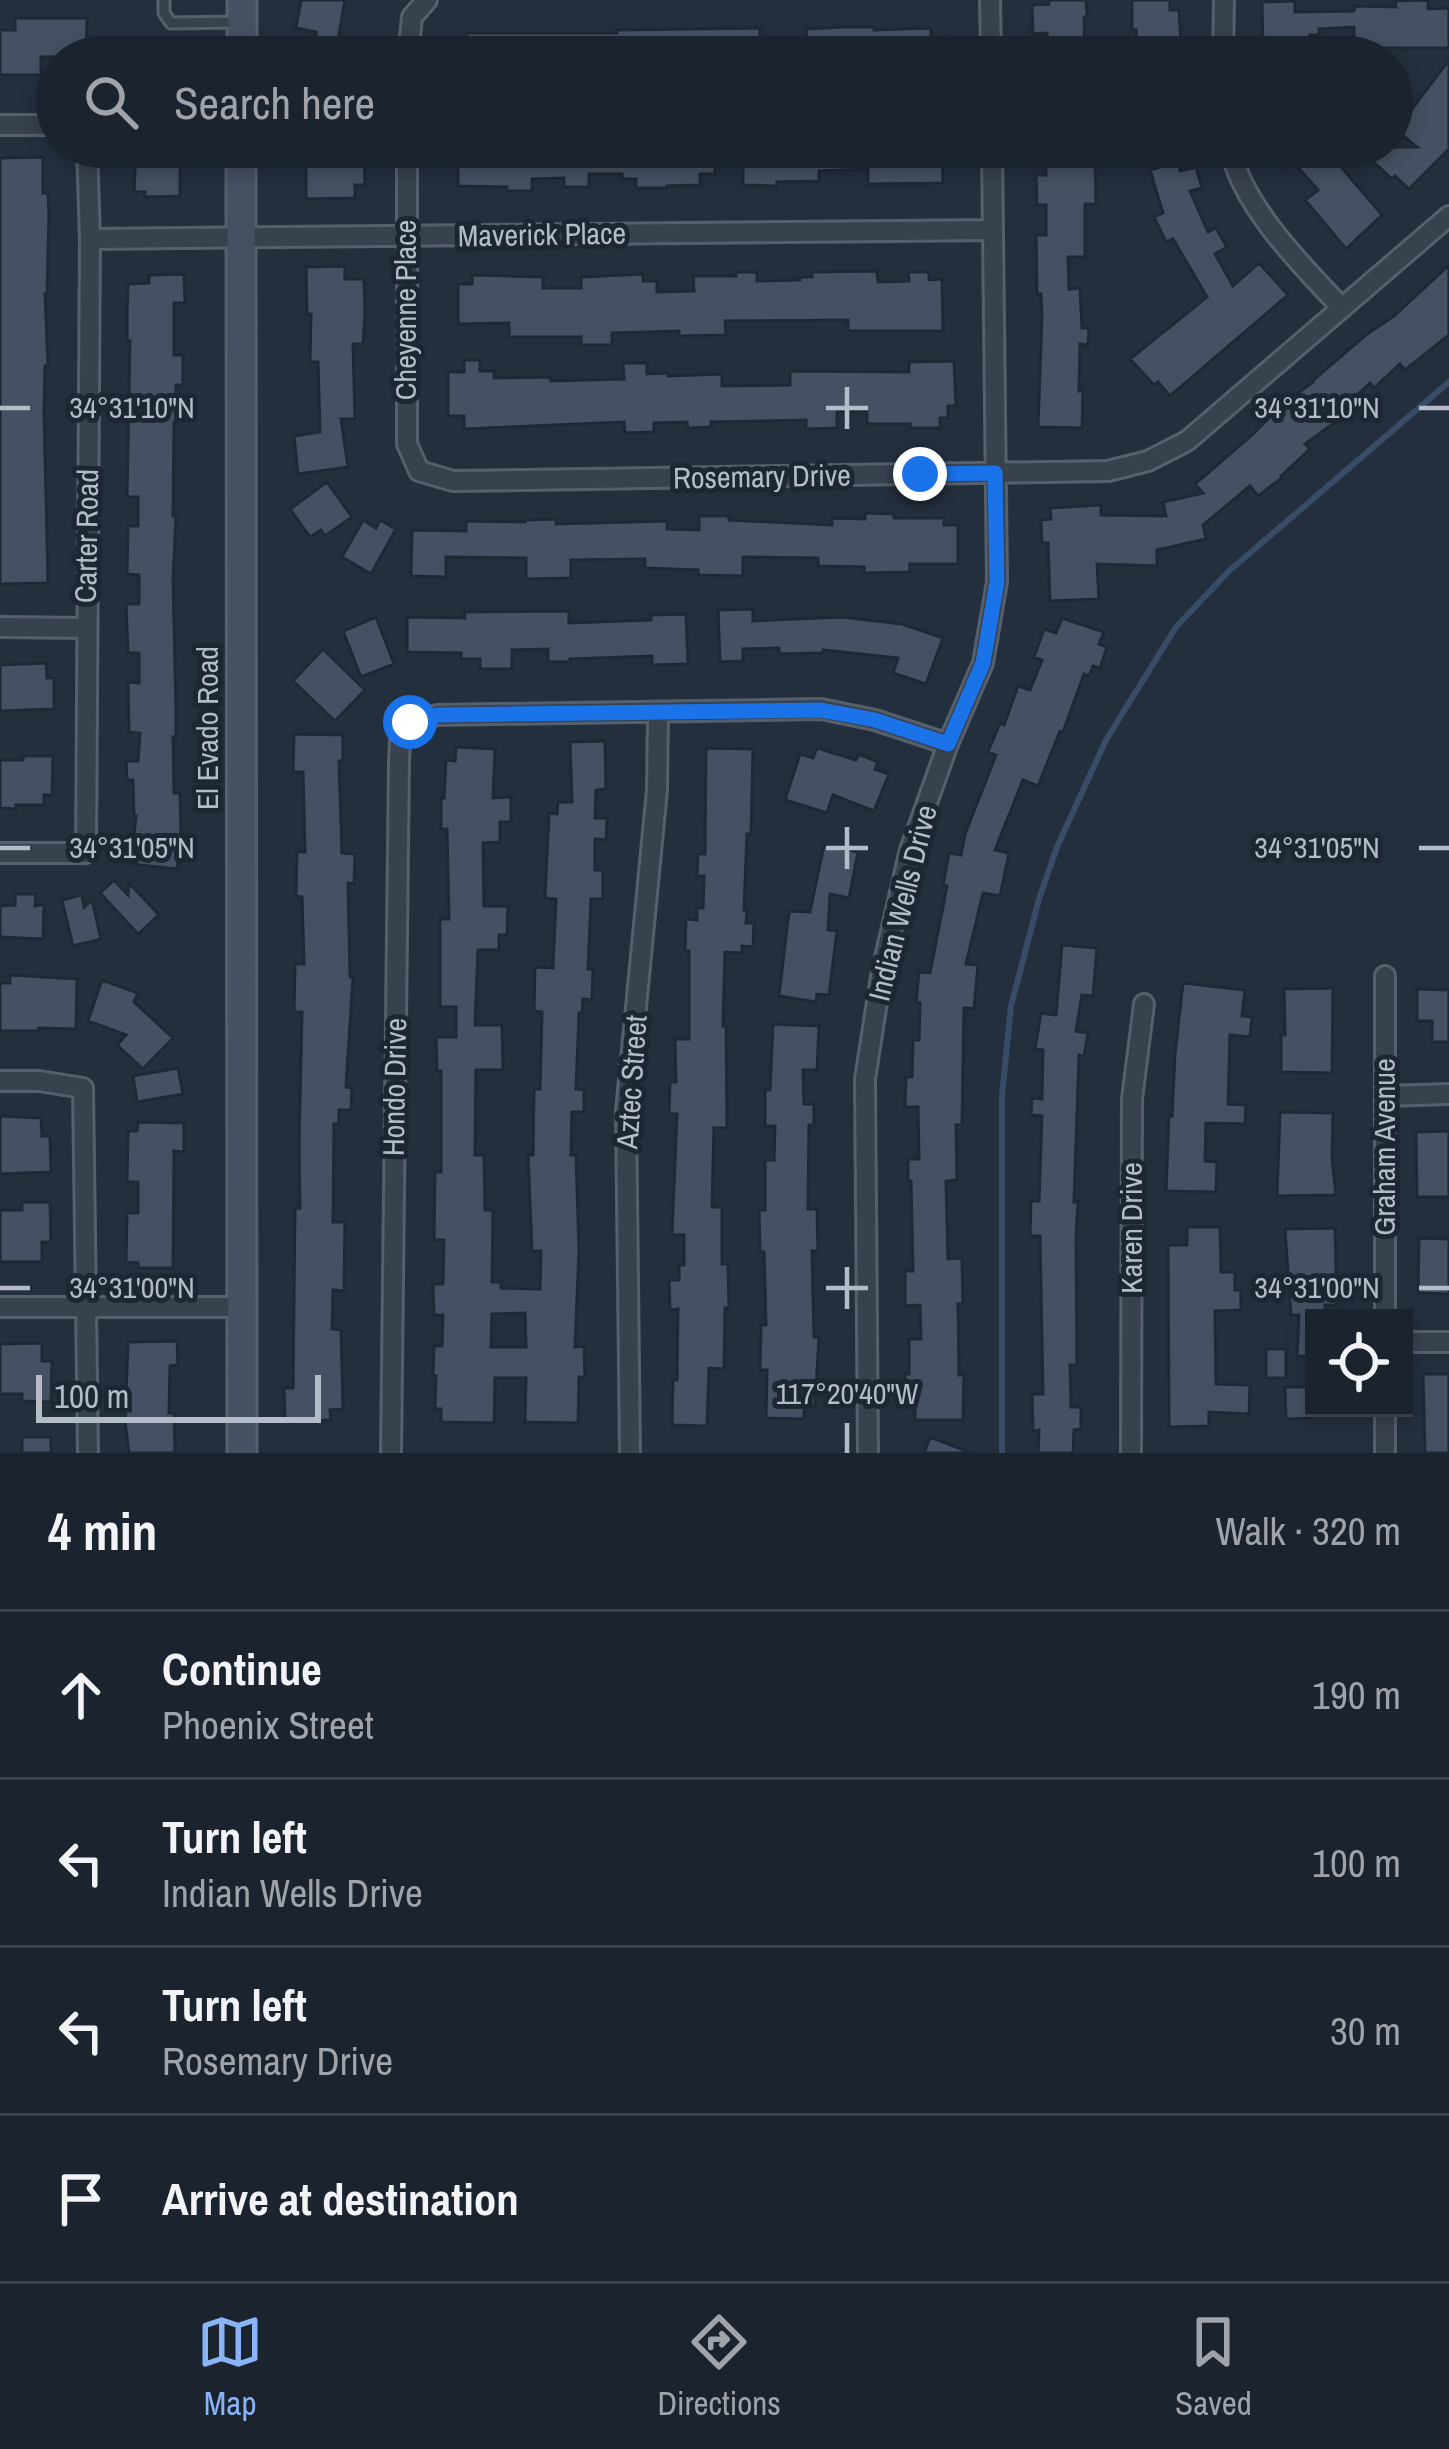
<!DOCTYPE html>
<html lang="en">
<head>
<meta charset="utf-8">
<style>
	:root { --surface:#1b232e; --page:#282f3a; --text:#f1f3f6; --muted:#a0a4aa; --line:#39404a; --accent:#8ab4f8 }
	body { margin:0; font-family:"Archivo Narrow",sans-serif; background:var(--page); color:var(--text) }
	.controls { position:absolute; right:36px; bottom:36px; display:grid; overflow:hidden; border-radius:0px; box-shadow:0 6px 18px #0003 }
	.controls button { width:108px; height:108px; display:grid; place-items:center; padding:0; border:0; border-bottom:3px solid var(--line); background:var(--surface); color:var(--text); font:60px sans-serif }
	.scale { position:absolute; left:36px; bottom:30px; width:285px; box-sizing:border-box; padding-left:12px; border:6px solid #b4bcc9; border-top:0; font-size:33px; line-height:42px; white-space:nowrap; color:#b4bcc9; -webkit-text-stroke:9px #1d2633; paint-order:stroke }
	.stop { position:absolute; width:36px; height:36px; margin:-27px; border:9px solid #1a73e8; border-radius:50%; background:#fff }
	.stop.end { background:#1a73e8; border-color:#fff; box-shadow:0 3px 12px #0008 }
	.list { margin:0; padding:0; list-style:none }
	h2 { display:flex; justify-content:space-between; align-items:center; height:156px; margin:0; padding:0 48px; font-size:51px }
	h2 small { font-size:39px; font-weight:400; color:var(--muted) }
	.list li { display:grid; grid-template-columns:78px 1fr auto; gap:36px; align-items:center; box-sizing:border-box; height:168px; padding:0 48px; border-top:3px solid var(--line) }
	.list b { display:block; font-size:45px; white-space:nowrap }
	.list p { margin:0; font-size:39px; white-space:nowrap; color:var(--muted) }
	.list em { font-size:39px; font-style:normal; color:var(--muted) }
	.icon { flex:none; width:66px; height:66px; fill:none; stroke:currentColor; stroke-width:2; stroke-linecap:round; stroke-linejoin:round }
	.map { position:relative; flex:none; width:1449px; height:1453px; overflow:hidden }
	.search { position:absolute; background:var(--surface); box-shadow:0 6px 18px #0003; left:36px; right:36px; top:36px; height:132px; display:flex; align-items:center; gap:30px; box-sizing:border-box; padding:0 42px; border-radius:66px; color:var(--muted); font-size:45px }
	.sheet { height:828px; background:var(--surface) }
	nav { display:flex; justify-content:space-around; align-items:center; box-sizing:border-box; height:168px; border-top:3px solid var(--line); background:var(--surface); font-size:33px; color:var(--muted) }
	nav a { display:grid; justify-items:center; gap:6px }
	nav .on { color:var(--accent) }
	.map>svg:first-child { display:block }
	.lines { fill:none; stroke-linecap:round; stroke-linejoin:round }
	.stream { stroke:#394c67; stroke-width:6 }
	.building { fill:#455162; stroke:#1f2835; stroke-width:3; fill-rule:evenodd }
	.service-casing { stroke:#565f6c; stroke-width:15 }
	.minor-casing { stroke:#565f6c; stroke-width:24 }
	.secondary-casing { stroke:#565f6c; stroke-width:33 }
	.service { stroke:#38414e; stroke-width:9 }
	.minor { stroke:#38414e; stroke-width:18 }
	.secondary { stroke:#465061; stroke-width:27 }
	.route { stroke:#1a73e8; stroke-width:15 }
	.ticks { fill:none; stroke:#b4bcc9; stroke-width:4.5 }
	.labels { text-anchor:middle; stroke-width:10; stroke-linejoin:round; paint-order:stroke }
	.street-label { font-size:30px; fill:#b4bcc9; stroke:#1d2633 }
	.ticks-label { font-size:30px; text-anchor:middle; fill:#b4bcc9; stroke:#1d2633; stroke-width:10; stroke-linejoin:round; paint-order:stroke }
</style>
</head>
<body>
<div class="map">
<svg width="1449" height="1453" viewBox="0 0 1449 1453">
	<rect width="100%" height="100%" fill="#242f3e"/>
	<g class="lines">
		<path class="stream" d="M1002,1453V1095L1011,1006L1039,899L1057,847L1106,740L1176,627L1229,571L1449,382"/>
	</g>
	<path class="building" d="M301,0H345L335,57H316V32L296,28Z
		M1049,0H1086L1087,17H1084L1085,57H1048L1047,33L1033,34L1032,5L1049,4Z
		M1132,0H1170V10H1179L1182,57H1137L1136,30H1132Z
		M1428,0V9L1449,8V48H1354V27L1319,29V35H1310V57H1263L1262,2L1295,1V12L1354,11L1355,6L1396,7L1395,1Z
		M15,18H87L86,57H41V75H0V30H15Z
		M843,27H874V30L931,28V38L949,37V57H790V40L807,39L806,29Z
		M760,28V57H467V33H617V30Z
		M1449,60V149L1409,189L1395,176L1392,179L1366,155L1373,147H1417L1396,130Z
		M136,147H183V162H180V196L145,197V192H134Z
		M447,147H715V174H700V185L667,186V188H636V179H622V174H589V187H564V178L532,179V191H507V187L458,186V166H446Z
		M743,147H942L943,183L868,184V169L819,171V181L777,182V186L743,185Z
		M1283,147H1323L1330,166L1336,161L1382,215L1346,249L1305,200L1318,190L1295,164L1281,169L1276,153L1284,150Z
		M306,154H364L365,185H355V198L306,199Z
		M43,157V193H48L49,214L47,294H45L48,366H45L44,411L48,583L0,584V158Z
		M1095,159L1096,204H1085V257H1068L1069,289L1080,288L1082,328H1089L1088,345L1080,344L1079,391H1083L1082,428L1038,427L1042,315L1041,294H1037L1036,235H1046V205H1037L1036,175H1046V160Z
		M1178,162L1180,171L1196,167L1202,188L1190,191L1208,232L1216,228L1227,247L1215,254L1233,286L1259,263L1288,295L1170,396L1158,382L1154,385L1130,359L1207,297L1173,239L1166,242L1154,217L1163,213L1150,170Z
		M1449,265V335L1405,370L1400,364L1374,388L1370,383L1334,416L1337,421L1305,444L1310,449L1281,476L1282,478L1258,496L1250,486L1203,525L1206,539L1157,550V566L1097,564L1099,599L1050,601L1048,543H1042L1041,520L1051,519L1050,508L1101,505V515L1166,516L1163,502L1203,493L1195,484L1251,436L1284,403L1313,382L1312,381L1367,334L1394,316Z
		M345,266V279H364L365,313L363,344H353L355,419H341L348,467L298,474L294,436L320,432L318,362H310L311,314H307L306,267Z
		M877,271L878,282L909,281L908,272H929V280L942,279L943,331H848V320L725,321L726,335L679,336V331L612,333V345H581V337H509V323L458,324V284H472V275L543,277V288H581V277L643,274V281H657V292L694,291L693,276H736V272H757V281L800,280V277H812V272Z
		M184,274L185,303H174V355H183V385H176V422H174L173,516H176L173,580L176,710V737H173L174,793H180L181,833L177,869L131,864L136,816H134L133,780H127L126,761H138L140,733L129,732L128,682L139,683V653H128L126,604H139V575L127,574L128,526H138V497H127L130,341H127V314L128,284L149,283V275Z
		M464,360H480V371H494V378L550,377L551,381L624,379L623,363H647V374L668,373V376L722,374V386L790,385V371L909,372V362L954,361L956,406H948V418H940V428H910V424H867V411L837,412V428L806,429V420L711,422V427L688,428L687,422L654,423V432L625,433L624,422L464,429V416H448V372H464Z
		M327,482L352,517L325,536L321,530L310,537L290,509Z
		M865,513L894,514V518H944V525H958V564H910V572L864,573V567L818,566V558L743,557V576L698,575V570L645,568V559L571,560V578L526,579V558L446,557V577L411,576L412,530L466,531V521L525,522V520L556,519V524L667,521V529L699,530V516H729V520L832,525V518L865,519Z
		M363,520L376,528L380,520L396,529L371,574L342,557Z
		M753,609V621L842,617L902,624L943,638L926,684L893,673L898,658L823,650V653L779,654V648L743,649V661L720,662L718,610Z
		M569,611V623L651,620V615L686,614L688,664L652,665V656L570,659V662H548V649L512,650V669H480V659H461V653L407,652V617L465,618L464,612Z
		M376,617L394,664L361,677L343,631Z
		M1062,618L1104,632L1099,644L1107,647L1100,668L1093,666L1089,676L1084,674L1063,732L1060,731L1038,786L1023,780L995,850L1009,853L1000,896L983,893L966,964L978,965L974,1009L964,1008L962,1125H956L957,1180L946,1181L948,1259L962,1258L963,1304H958L959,1375H964L963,1420H915V1407L905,1406V1374H909V1339H921L920,1305L905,1306V1271H913L911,1181H908V1159H919L918,1107H905L906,1077H912L913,1040H919L920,1003L916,1002L919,972L930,973L947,886L943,885L949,853L961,855L965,834L996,755L988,752L1000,723L1004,725L1018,686L1030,690L1042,660L1034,657L1044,629L1056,633Z
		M323,649L365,690L335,721L293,681Z
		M46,663L47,678H54V709L0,711V665Z
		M294,734L343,735V761H339L342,853L355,854L354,884L348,883L350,977H353L346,1087L352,1088L351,1110H339V1124H334L333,1222H345L344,1291L333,1290L332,1329L341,1330L343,1409L330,1410L331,1420L285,1422L284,1388H293L295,1208H300L299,1143L302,1012H294L295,964H304L302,897L296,896L297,852H305L303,772H293Z
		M605,741L606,789L596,790L595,818H607L606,840L595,839V870H603V899H591L588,969H593L592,1000L583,999L582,1013H579L576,1089L584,1090V1112H572L571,1155H576L579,1250L575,1347L584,1346L585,1377H579L578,1423L525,1422L526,1378H495L494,1423L441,1422V1409H435L436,1376H433L434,1346H442L443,1315H434L433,1284H443L444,1240H434L435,1172H441V1071H437L436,1037H456V1007H440V919H449L447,829H441V798H444L446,760L455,761L456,747L495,749L493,798L511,797V822H500V842L483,843L484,906H508L507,935H499V950H478L475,1025H502L503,1070H476L475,1155H484L485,1210H493L492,1282H501V1288L540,1289L541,1251H532L528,1155H533L534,1089H540L542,1012L534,1011L535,967L553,968L556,899L545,898L549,813L557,814L558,802H572L570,742ZM525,1313L526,1347H491L492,1314Z
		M706,748L753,749L751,834H747L744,910H747L746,923H754L753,947L742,946V953L725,952L723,1026H726L727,1128H714L712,1207H722V1264H728L729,1308H725L724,1369L709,1368L707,1426L672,1425L673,1380H677L678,1309L670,1310L669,1280H679V1265H684V1235H672L677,1114H669L670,1082H676L675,1039H689V951H685L686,919L697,920V908H703L704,876H697L698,854H705Z
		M817,748L856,760L859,754L878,762L875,769L889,774L874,811L833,795L827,813L785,800L800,754L813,758Z
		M23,756H53L52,795H44V805H16V809L0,808V760H23Z
		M824,845L858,852L849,898L830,894L828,930L837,931L829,995L817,994L816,1002L779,996L789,911L810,912Z
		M114,880L128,895L129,883L159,915L138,934L100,893Z
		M15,894H36L35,906L44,904L43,939L0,937V906L15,905Z
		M82,895L84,907L92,900L101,939L73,946L62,900Z
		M1062,945L1097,948L1093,996L1082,995L1076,1031L1088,1033L1084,1056L1079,1055L1074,1202H1078L1076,1237L1077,1365H1070L1071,1407H1081V1429L1074,1430L1073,1453H1038L1039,1430L1033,1431L1032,1394H1043L1040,1236H1030L1031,1201H1039L1042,1116L1031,1115L1032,1098L1042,1099L1043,1050L1035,1049L1041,1013L1056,1015Z
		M10,975L77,979L76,1029L39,1028V1031H0V983H10Z
		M102,980L138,993L134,1002L173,1038L143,1069L117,1045L126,1035L88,1021Z
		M1183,983L1245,990L1242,1016L1252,1017L1250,1037L1230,1035L1228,1104L1246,1105L1245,1124L1206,1123L1205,1161L1217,1162L1216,1192L1166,1191L1169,1115L1172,1116L1175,1054Z
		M1333,988L1332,1073L1281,1072V1035H1285L1284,989Z
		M1417,989L1449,990V1042H1432V1021H1417Z
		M773,1024L819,1026L817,1070H803L804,1104H814V1125H809L808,1209H817L818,1251H812L814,1337H819L815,1406H804V1419L766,1418L767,1370H760L761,1325H766L764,1252H760L759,1210H765V1160H774L775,1126H765V1090H770Z
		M178,1068L183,1094L137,1102L133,1076Z
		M1280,1112L1333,1113L1332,1159L1336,1195L1277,1196Z
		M0,1116L41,1118L42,1136H50L51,1172L0,1174Z
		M138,1122L184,1123V1152L174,1151L173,1268H138V1263L126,1262L127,1213H138V1182H127L128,1131H137Z
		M1449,1131V1197H1417L1416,1132Z
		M22,1202H50L51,1242H42V1262H0V1210H22Z
		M1187,1227H1220L1221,1272H1235V1290H1241V1310L1215,1311L1216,1384L1250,1385L1249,1414L1209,1412V1426L1169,1427L1168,1245H1187Z
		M1335,1228L1337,1305H1325V1314L1314,1315V1357L1297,1356L1299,1315H1291L1285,1229Z
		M1419,1238L1449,1239V1294L1418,1293Z
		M177,1341L178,1365L170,1366L169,1413H174L175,1453H129L125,1421L128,1342Z
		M42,1343V1361H52L51,1402L22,1401V1394H0V1344Z
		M1266,1349H1286V1378H1266Z
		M1423,1374H1449V1453H1425Z
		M1285,1387H1314V1418L1286,1419Z
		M22,1437H51V1453H22Z
		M930,1437L969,1452V1453H924Z"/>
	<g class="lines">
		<defs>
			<path id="service" d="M164,0V13L171,23L236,22"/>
			<path id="minor" d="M990,0L991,57
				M408,57L412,17L427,0
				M1223,57L1224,0
				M0,125H57
				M407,147V444L419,471L453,481L1108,471L1148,461L1187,441L1449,216
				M1230,147C1241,205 1302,266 1342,308
				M90,239L993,230
				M0,627L86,628
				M0,853H86L90,239L87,147
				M1385,976V1318
				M0,1081H39L83,1088L88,1453
				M1385,1096L1449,1094
				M0,1307H242
				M1404,1342H1449
				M1385,1408V1453
				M391,1453L399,761L400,741L409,722L438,715L821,709L875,720L948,744
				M630,1453L626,1111L657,790L658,712
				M868,1453L865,1079L882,970L910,850L948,744L983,663L997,582L992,147
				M1131,1453L1132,1099L1144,1004"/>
			<path id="secondary" d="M242,57V0
				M241,147L242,1453"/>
		</defs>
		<use href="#service" class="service-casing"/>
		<use href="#minor" class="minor-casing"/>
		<use href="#secondary" class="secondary-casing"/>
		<use href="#service" class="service"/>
		<use href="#minor" class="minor"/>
		<use href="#secondary" class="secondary"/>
	</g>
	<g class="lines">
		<path class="route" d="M410,722L438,715L821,710L875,720L948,744L983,663L997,582L995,473L920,474"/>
	</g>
	<path class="ticks" d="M847,387V429M0,408H30M826,408H868M1419,408H1449M847,827V869M0,848H30M826,848H868M1419,848H1449M847,1267V1309M0,1288H30M826,1288H868M1419,1288H1449M847,1423V1453"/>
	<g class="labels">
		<g class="street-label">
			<text transform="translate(542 235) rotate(-1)" y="10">Maverick Place</text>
			<text transform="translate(406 310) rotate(-90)" y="10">Cheyenne Place</text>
			<text transform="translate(762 477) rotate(-1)" y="10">Rosemary Drive</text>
			<text transform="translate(87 536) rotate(-89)" y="10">Carter Road</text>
			<text transform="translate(208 728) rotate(-90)" y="10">El Evado Road</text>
			<text transform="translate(903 903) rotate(-76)" y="10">Indian Wells Drive</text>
			<text transform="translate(632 1082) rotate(-86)" y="10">Aztec Street</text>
			<text transform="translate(395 1087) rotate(-89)" y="10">Hondo Drive</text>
			<text transform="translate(1385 1147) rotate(-90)" y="10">Graham Avenue</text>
			<text transform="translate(1132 1228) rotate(-90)" y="10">Karen Drive</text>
		</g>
	</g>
	<g class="ticks-label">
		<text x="132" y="418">34°31'10"N</text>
		<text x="1317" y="418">34°31'10"N</text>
		<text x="132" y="858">34°31'05"N</text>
		<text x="1317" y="858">34°31'05"N</text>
		<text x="132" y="1298">34°31'00"N</text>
		<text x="1317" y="1298">34°31'00"N</text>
		<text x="847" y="1404">117°20'40"W</text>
	</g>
</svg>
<div class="controls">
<button><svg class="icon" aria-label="locate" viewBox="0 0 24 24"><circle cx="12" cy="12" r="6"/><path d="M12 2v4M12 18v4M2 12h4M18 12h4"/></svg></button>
</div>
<div class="scale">100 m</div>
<div class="stop" style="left:410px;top:722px"></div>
<div class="stop end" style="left:920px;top:474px"></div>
<div class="search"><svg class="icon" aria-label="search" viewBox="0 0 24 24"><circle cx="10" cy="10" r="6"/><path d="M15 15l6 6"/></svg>Search here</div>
</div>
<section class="sheet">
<h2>4 min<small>Walk · 320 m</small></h2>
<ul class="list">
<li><svg class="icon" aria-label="ahead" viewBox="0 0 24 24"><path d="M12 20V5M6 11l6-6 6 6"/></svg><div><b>Continue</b><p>Phoenix Street</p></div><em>190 m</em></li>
<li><svg class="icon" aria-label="left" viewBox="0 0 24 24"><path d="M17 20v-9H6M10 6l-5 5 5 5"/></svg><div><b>Turn left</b><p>Indian Wells Drive</p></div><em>100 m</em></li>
<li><svg class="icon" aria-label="left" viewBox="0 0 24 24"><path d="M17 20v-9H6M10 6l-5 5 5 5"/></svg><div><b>Turn left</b><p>Rosemary Drive</p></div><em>30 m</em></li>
<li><svg class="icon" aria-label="arrive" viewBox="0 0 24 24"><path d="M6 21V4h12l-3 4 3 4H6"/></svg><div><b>Arrive at destination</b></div></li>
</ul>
</section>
<nav>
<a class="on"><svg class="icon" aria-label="map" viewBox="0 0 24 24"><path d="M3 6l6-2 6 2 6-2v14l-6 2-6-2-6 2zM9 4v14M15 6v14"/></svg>Map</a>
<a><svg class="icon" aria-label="directions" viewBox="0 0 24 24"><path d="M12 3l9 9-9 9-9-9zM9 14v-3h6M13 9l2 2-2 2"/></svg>Directions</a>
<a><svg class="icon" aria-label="saved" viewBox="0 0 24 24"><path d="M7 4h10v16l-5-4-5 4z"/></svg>Saved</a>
</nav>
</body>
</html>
